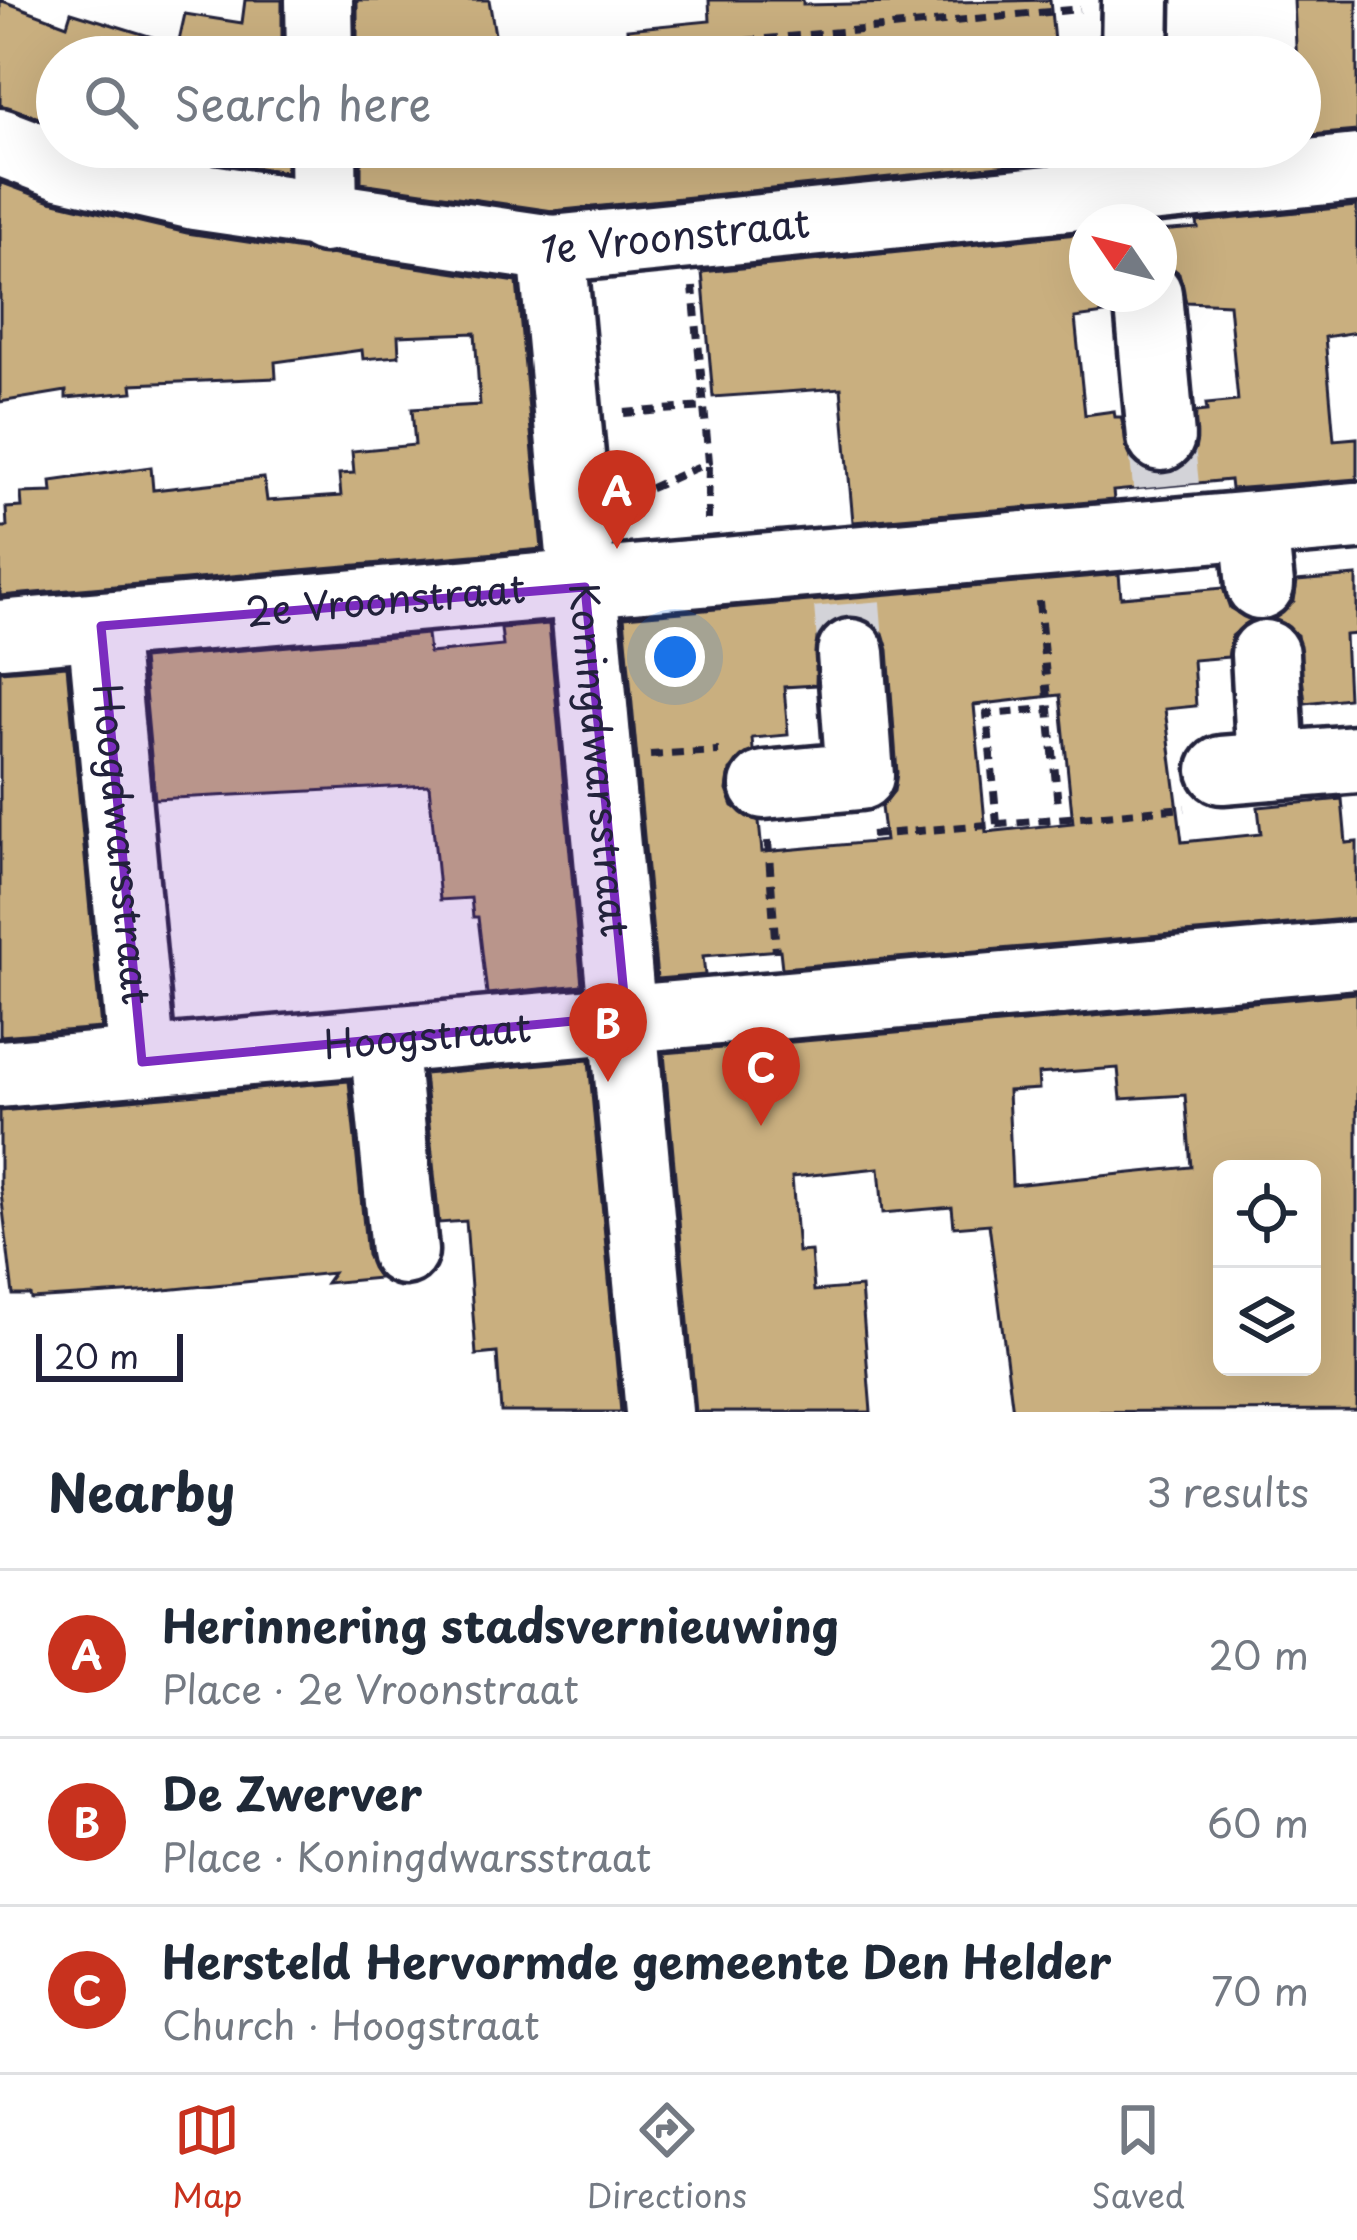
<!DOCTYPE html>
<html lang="en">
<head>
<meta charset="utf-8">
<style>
	:root { --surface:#fff; --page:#f6f6f7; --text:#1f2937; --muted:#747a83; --line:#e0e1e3; --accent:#c8321e }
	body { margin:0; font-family:"Playpen Sans",sans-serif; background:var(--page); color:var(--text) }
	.controls { position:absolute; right:36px; bottom:36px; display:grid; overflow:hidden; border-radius:18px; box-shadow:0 12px 48px #0002 }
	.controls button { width:108px; height:108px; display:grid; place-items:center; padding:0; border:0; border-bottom:3px solid var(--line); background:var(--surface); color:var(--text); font:60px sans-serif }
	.compass { position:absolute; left:1069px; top:204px; width:108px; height:108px; border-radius:50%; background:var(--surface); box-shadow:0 12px 48px #0002; rotate:305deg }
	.scale { position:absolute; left:36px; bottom:30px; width:147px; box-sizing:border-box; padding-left:12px; border:6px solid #22223b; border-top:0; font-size:33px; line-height:42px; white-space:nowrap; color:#22223b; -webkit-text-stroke:9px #fff; paint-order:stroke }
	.you { position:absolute; left:675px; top:657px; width:42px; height:42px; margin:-30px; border:9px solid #fff; border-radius:50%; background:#1a73e8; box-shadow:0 0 0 18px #1a73e833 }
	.badge { display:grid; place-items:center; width:78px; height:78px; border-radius:50%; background:var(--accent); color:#fff; font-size:39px; font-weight:700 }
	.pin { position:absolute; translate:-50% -99px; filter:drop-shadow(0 3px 6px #0008) }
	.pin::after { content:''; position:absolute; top:63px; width:42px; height:36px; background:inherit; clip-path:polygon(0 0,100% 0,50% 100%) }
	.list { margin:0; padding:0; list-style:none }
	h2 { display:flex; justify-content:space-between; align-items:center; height:156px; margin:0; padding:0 48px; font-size:51px }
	h2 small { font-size:39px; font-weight:400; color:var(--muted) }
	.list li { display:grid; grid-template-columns:78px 1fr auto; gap:36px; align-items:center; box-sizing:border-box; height:168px; padding:0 48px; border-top:3px solid var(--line) }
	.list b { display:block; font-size:45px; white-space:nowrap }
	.list p { margin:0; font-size:39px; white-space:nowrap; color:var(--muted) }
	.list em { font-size:39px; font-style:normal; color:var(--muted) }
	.icon { flex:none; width:66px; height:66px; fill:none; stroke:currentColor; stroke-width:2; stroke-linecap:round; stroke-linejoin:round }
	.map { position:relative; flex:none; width:1357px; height:1412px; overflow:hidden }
	.search { position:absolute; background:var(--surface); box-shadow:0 12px 48px #0002; left:36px; right:36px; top:36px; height:132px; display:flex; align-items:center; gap:30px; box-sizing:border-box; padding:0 42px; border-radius:66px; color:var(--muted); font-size:45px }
	.sheet { height:660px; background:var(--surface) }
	nav { display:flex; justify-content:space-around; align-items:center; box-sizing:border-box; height:168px; border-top:3px solid var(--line); background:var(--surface); font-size:33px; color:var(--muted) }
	nav a { display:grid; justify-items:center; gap:6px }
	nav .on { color:var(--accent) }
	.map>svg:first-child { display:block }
	.building { fill:#c9af7f; stroke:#22223b; stroke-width:3; fill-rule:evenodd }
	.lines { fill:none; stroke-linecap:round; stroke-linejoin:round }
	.minor-tunnel { stroke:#d3d3d8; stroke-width:66; stroke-dasharray:66 33; stroke-linecap:butt }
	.minor-casing { stroke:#22223b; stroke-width:75 }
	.path { stroke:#22223b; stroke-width:8; stroke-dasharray:12 9; stroke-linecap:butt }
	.minor { stroke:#fff; stroke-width:66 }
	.marked { fill:#7b2cbf; fill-opacity:0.2; stroke:#7b2cbf; stroke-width:9; stroke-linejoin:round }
	.labels { text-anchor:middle; stroke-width:10; stroke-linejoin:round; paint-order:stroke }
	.street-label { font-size:39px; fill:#22223b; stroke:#fff }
</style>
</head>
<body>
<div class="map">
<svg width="1357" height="1412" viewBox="0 0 1357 1412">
	<rect width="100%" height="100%" fill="#fff"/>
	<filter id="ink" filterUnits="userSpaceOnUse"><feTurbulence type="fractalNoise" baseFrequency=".00833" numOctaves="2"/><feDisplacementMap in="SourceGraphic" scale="24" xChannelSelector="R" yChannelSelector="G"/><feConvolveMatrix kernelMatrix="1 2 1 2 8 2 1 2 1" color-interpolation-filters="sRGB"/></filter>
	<g filter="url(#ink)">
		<path class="building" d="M0,0L67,25L71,12L178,45L185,14L242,23L245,0H282V57H57V124L0,105Z
			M357,0H489L499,57H357Z
			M709,0H803V5L1050,0L1054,42L888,57H629L627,29L710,21Z
			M1294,0H1357V131L1300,136Z
			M149,147H286V172L202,159Z
			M361,147H1087V157L553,211L361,183Z
			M0,182L51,201L187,233L517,282L542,549L0,596V527H7L6,508L22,507L21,493L52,492L51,481L151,467L153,490L264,478L267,501L341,496L339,474L354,473L352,451L415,445L412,409L480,405L475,333L398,336L399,356L363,359L362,350L275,362L276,378L132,384L133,392L66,398V391L0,402Z
			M1357,206V332L1325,337L1334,440L1357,438V479L1231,489L1230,480L1113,491L1114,500L853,522L841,388L713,397L702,272L1087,233V294H1111L1112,307H1105V314L1075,318L1085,415L1114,411L1115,417H1121L1131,459L1146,471L1166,474L1183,467L1194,454L1196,412L1207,411L1206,404L1238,401L1229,304L1186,302L1179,273L1159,259V231L1198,228L1197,222Z
			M1119,574L1121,597L1223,588L1230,608L1251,620L1232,636L1228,657L1193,660L1196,706L1165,709L1182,842L1261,834L1258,807L1342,799L1346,843L1357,842V918L782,968L780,950L703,956L705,975L657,979L624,617ZM847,616L868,620L883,633L888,650L897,773L894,791L881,807L885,841L762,852L759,821L733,806L727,790L730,770L753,750L752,738L788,735L784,687L816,685L817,638L829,623ZM1060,695L1073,823L986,832L974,705Z
			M1357,576V634L1345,635L1348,698L1305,703L1297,635L1274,619L1294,601L1297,581Z
			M549,624L582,985L487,994L478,917H473L471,898L440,900L429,785L155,799L142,659L427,634L429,653L503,646L501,628Z
			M67,666L101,1028L0,1036V671Z
			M1357,993V1410L1013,1412L989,1224L954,1227L952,1207L883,1213L879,1168L792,1177L798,1252L811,1251L814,1291L861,1287L871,1412H696L664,1053ZM1118,1068L1121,1099L1185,1095L1191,1167L1012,1185L1008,1091L1039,1089L1038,1074ZM1222,1169H1312V1367H1222Z
			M589,1060L621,1412H501L497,1353L476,1355L466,1221L439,1223L424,1074Z
			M349,1081L367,1255L379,1278L326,1283L333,1273L155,1291L31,1299L30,1295H13L0,1184V1111Z"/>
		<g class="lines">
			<path class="minor-tunnel" d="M1161,437L1166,486
				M847,604L851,653"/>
			<defs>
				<g id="minor">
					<path d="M319,0L320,57"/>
					<path d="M1135,57L1136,0"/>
					<path id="s1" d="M0,142L60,165L195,196L552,249L1357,168"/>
					<path d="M323,147L324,219"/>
					<path id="s2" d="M552,249L659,1412"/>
					<path d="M1148,294L1161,437"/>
					<path d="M1254,527L1260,585"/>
					<path id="s3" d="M101,626L142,1062"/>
					<path id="s4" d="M0,634L1357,516"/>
					<path d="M1265,654L1271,766"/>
					<path d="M1222,770L1357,759"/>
					<path d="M764,785L860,776L851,653"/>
					<path d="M383,1041L404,1251"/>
					<path id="s5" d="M0,1074L1357,955"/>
				</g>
			</defs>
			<use href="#minor" class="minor-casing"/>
			<path class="path" d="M578,57L1080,9
				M624,413L704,407
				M631,497L709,462L693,287
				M708,520L709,462
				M1039,601L1058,806
				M650,755L719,751
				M997,824L987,714L1049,709
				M871,835L1185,808
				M768,841L776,952"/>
			<use href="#minor" class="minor"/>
		</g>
	</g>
	<path class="marked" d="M585,587L626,1016L142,1062L101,626Z"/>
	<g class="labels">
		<g class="street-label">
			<text dy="14" stroke="none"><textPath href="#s1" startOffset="687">1e Vroonstraat</textPath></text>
			<text dy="14" stroke="none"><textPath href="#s4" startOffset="387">2e Vroonstraat</textPath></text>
			<text dy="14" stroke="none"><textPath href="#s2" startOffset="513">Koningdwarsstraat</textPath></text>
			<text dy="14" stroke="none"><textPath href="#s3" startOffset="219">Hoogdwarsstraat</textPath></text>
			<text dy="14" stroke="none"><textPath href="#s5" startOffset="429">Hoogstraat</textPath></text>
		</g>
	</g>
</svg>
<div class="controls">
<button><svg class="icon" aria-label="locate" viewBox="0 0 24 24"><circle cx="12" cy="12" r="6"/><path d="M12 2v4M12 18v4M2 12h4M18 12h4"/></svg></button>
<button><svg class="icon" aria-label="layers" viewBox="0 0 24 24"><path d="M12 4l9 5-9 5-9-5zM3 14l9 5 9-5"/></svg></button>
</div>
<svg class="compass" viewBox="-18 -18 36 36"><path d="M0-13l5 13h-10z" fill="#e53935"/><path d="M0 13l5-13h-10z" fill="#747a83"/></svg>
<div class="scale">20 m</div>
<div class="you"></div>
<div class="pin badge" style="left:617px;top:549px">A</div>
<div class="pin badge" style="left:608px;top:1082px">B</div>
<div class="pin badge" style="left:761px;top:1126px">C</div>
<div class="search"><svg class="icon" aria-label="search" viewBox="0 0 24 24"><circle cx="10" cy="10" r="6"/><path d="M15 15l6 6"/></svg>Search here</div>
</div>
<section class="sheet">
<h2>Nearby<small>3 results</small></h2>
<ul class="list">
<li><span class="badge">A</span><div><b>Herinnering stadsvernieuwing</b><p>Place · 2e Vroonstraat</p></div><em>20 m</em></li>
<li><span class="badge">B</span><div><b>De Zwerver</b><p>Place · Koningdwarsstraat</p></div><em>60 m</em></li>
<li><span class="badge">C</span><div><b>Hersteld Hervormde gemeente Den Helder</b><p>Church · Hoogstraat</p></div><em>70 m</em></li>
</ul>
</section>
<nav>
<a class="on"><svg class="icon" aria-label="map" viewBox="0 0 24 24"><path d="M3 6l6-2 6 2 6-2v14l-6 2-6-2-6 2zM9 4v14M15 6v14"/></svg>Map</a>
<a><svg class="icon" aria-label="directions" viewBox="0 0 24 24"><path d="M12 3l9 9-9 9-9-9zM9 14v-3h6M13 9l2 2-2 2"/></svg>Directions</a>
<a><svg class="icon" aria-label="saved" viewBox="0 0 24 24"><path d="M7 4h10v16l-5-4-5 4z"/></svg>Saved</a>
</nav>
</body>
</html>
